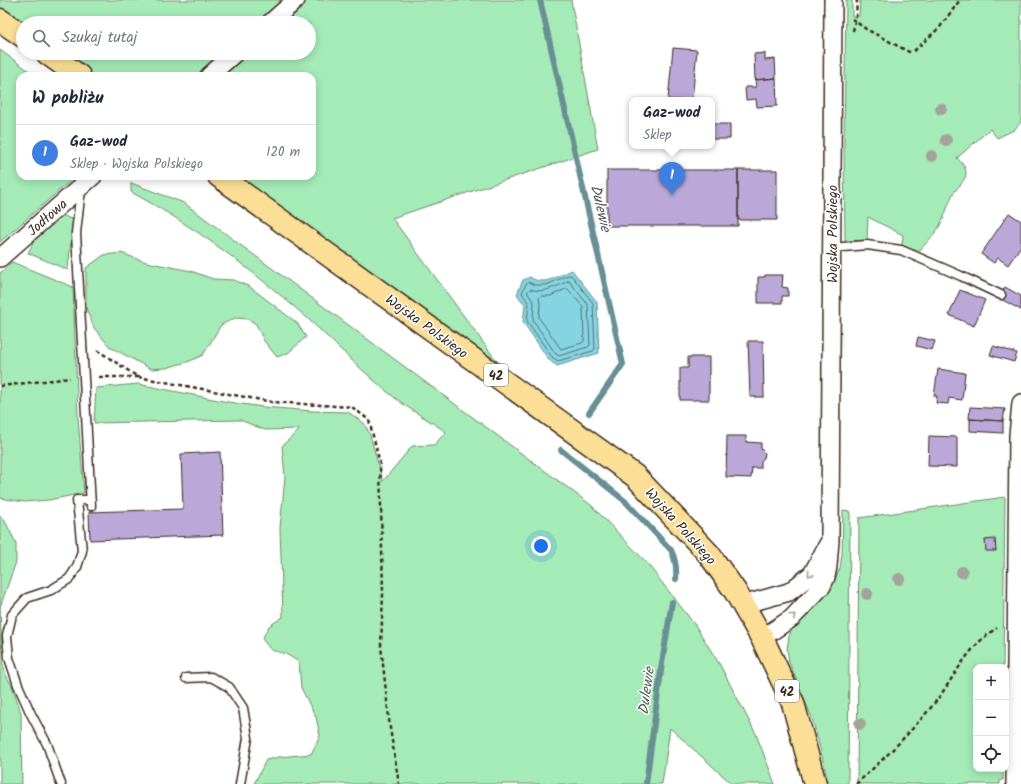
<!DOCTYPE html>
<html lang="pl">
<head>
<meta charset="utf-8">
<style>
	:root { --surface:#fff; --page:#f6f6f7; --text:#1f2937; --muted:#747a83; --line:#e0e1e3; --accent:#0b8043 }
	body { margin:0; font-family:Kalam,sans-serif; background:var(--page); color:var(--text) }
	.controls { position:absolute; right:12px; bottom:12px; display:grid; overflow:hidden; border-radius:8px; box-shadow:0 2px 10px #0003 }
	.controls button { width:36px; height:36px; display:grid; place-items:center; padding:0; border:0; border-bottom:1px solid var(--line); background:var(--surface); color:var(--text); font:20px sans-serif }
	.you { position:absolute; left:541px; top:546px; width:14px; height:14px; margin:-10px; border:3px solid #fff; border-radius:50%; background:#1a73e8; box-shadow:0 0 0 6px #1a73e833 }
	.badge { display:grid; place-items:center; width:26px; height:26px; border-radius:50%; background:var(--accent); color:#fff; font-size:13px; font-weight:700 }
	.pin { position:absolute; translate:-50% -33px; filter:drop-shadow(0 1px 2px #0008) }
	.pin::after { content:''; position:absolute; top:21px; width:14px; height:12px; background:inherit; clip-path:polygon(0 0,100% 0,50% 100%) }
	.popup { position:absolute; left:629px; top:97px; width:86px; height:52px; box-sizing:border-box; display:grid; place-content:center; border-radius:8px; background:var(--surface); filter:drop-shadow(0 1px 3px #0005); font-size:13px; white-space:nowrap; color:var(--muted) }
	.popup b { font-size:15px; color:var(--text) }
	.popup::after { content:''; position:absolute; left:50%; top:100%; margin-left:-8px; border:8px solid transparent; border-top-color:var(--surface) }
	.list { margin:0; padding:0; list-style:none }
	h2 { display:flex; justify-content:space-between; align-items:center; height:52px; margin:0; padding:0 16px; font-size:17px }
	h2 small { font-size:13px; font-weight:400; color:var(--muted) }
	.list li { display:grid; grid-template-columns:26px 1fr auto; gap:12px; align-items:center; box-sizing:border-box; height:56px; padding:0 16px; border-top:1px solid var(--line) }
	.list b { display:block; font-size:15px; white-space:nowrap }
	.list p { margin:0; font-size:13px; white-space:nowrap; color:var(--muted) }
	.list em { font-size:13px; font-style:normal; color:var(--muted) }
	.icon { flex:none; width:22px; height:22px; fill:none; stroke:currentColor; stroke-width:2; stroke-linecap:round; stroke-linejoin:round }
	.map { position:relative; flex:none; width:1021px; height:784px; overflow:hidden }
	.search { position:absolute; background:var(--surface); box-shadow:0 2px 10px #0003; left:16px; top:16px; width:300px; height:44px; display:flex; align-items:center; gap:10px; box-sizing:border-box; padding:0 14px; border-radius:22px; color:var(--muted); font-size:15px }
	.panel { position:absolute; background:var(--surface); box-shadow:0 2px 10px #0003; left:16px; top:72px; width:300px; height:108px; border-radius:12px }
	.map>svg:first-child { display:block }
	.green { fill:#a5ebb7; stroke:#708a6a }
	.water { fill:#85d4e2; stroke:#679094 }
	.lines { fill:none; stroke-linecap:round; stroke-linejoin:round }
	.shore { stroke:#596e6c; stroke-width:1 }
	.stream { stroke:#679094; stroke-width:6 }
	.building { fill:#baa8d8; stroke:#3b2a1e }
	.service-casing { stroke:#3b2a1e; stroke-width:11 }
	.minor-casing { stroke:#3b2a1e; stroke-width:20 }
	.primary-casing { stroke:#3b2a1e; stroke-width:25 }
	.path { stroke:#3b2a1e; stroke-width:2.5; stroke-dasharray:4 3; stroke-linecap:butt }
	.service { stroke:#fff; stroke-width:8 }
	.minor { stroke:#fff; stroke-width:17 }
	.primary { stroke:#fbdf96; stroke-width:22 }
	.tree { fill:#a2a498 }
	.oneway { stroke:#a79f9a }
	.labels { text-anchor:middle; stroke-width:3; stroke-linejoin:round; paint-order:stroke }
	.shield { fill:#fff; stroke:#766a62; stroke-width:1 }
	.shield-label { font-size:13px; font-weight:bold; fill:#3b2a1e }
	.street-label { font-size:14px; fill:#3b2a1e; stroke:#fff }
	.water-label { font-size:15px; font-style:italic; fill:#515d59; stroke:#fff }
</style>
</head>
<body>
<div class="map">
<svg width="1021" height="784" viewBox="0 0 1021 784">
	<rect width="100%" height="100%" fill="#fff"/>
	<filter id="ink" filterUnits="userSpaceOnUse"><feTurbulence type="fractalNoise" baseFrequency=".025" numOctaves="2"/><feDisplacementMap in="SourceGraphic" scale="8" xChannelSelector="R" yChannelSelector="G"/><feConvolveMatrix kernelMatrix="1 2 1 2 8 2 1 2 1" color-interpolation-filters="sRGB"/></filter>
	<g filter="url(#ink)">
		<path class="green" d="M0,0H571L598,149L392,218L515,386L224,176H312V76H88L58,53H309V23H23L0,10Z
			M846,0H852V16H859L860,0H1021V122L1014,130L997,138L990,129L957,158C961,162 966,167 966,173C966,181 957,187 953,194C949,202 947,209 944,217C939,230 929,240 920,250H911L902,245L903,235L868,217L867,240L845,241L844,144Z
			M0,50L36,76H20V176H76L0,242Z
			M131,183L184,203L591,505L646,562L695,625L720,665L756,734L775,784H732L670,728L662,784H254L266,760L279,757L311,754L320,736L316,717L301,688L299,662L286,654L271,650L262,639L269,626L283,617L280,528L285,477L282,446L300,429L265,430L240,420L94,423L96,388L138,384L228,402L263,407L312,411L348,412L364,423L370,435L383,481L412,446L434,445L446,432C430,420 411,411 395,398C359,370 328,335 292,305C242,262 189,223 131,192Z
			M62,215L73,220L68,270L28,253L36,237Z
			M121,253L146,262L191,271L213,279L234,280L250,287L297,323L306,337L288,353L277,357L264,341L256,324L248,319L235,318L221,325L203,355L190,361L166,368L151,369L110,347L94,328L86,308V268L104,255Z
			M12,262L73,287L78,417L84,493L49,500L24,502L0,498V273Z
			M1005,497L1003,667H976V769H1003V780H1000V784H857L859,518Z
			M843,510L849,511L850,514L848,784H828L823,760L812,718L789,662L787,649L789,636L793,627L822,599L834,582L840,568L842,554Z
			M0,515L4,519L16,543V562L0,607L2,660L5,673L13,688L21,713L22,784H0Z"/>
		<path class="water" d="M572,270L597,302L599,353L557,366L549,360L523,322L525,304L521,300L517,294L523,280L530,277C543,287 558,276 572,270Z"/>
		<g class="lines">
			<path class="shore" d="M569,275L572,276L593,303L595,349L593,351L558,361L552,357L527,321L529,304L522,293L526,284L528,282L535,285H546Z
				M568,281L570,282L588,305L590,345L588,347L559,356L555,353L533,320L534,303L527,292L530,289C543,294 556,287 568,281Z
				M566,289H568L583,307L584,341L582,343L561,349L539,318L540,304L539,298L541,296H550Z"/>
			<path class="stream" d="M540,0L623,364L589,413
				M561,450L625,501L671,550C676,560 677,568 676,579
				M646,784L662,663L672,602"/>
		</g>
		<path class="building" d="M673,48L697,50L692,100H668Z
			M765,53V60L775,59L776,78L755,80L754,54Z
			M776,78L777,106L757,107L756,99L746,100L745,87H756L755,80Z
			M712,124H730V139H712Z
			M607,170H738V226H607Z
			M738,170H777V220H738Z
			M1009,213L1021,221V246L1008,265L998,258L994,263L981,254Z
			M765,275H783L782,287L788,288V296H782V303H758V277H765Z
			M1005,287L1021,296V310L999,298Z
			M960,290L985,300L974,326L949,315Z
			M918,337L935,341L932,350L916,346Z
			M748,341H763L764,397H750Z
			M993,346L1017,353L1014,362L990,355Z
			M688,357H709V400H680V368H688Z
			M938,369L965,373L962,400L949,398L948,404L936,403L937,396H934Z
			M970,407L1005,409L1003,421L969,419Z
			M970,419L1003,421V433L970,431Z
			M727,436H746V442L761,443V449L765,453L764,458L761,461V468H752L751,478L726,477Z
			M929,436L957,437V467L928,466Z
			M220,452L223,535L90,540L89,512L183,509L181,454Z
			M995,539L996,551H986L985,540Z"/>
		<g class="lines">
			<defs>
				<path id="service" d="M81,189L76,233L91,506
					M831,248L867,245L901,250L961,276L1001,295
					M186,678L211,677L229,687L243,708L248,738L240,784
					M61,784L47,744L31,714L18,685L9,658L7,636L12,615L27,598L51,590L69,579L77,567L82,551L77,500H91"/>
				<path id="minor" d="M270,23L296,0
					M209,76L235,53
					M0,258L93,176
					M742,605L789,592L812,574L828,544
					M762,638L792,618L822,586L826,577L828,566L830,540L833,0
					M1015,784L1018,436L1021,403"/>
				<path id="primary" d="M0,20L23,36
					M47,53L79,76
					M219,176L635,476L709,554L735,591L762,638L793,703L815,784"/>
			</defs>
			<use href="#service" class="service-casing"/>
			<use href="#minor" class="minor-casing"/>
			<use href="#primary" class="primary-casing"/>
			<path class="path" d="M852,19L866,29L911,53
				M853,31L856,16L857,0
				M914,51L940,27L960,0
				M97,350L138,377L272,402L352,407L369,420L380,463L383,594L381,646L390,728L399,784
				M99,377H138
				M0,386L70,378
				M856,784C883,760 910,733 933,705C954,679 967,646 997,628"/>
			<use href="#service" class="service"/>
			<use href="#minor" class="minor"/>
			<use href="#primary" class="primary"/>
		</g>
		<g class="tree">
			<circle cx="941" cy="109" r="6"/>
			<circle cx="946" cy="140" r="6"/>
			<circle cx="932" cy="156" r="6"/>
			<circle cx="962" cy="572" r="6"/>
			<circle cx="899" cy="579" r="6"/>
			<circle cx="867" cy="594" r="6"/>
			<circle cx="860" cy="724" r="6"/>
		</g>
		<defs><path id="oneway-chevron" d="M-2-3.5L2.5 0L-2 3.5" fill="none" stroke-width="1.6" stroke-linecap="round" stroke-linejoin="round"/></defs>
		<g class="oneway">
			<use href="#oneway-chevron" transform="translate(810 574) rotate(131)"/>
			<use href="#oneway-chevron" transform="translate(793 616) rotate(-43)"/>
		</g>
	</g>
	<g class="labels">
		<g class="shield">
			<rect x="484" y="364" width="24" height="22" rx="3"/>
			<rect x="775" y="680" width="24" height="22" rx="3"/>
		</g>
		<g class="shield-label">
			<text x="496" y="380">42</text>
			<text x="787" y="696">42</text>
		</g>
		<g class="street-label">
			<text transform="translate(47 217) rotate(-41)" y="5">Jodłowa</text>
			<text transform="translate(832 234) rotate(-90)" y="5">Wojska Polskiego</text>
			<text transform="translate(427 326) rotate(36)" y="5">Wojska Polskiego</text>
			<text transform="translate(681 526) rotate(48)" y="5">Wojska Polskiego</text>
		</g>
		<g class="water-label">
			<text transform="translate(601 208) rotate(77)" y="5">Dulewie</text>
			<text transform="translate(646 691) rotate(-82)" y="5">Dulewie</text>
		</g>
	</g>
</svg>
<div class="controls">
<button>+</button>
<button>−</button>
<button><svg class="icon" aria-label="locate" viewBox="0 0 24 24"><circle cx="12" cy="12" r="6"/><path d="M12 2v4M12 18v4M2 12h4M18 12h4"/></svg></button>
</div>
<div class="you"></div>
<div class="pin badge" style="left:672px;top:195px;background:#3f7fe0">1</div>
<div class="popup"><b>Gaz-wod</b>Sklep</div>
<div class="search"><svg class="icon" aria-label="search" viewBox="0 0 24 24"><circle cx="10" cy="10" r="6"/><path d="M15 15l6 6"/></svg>Szukaj tutaj</div>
<section class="panel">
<h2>W pobliżu<small></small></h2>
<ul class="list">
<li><span class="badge" style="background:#3f7fe0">1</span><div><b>Gaz-wod</b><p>Sklep · Wojska Polskiego</p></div><em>120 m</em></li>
</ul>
</section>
</div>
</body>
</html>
